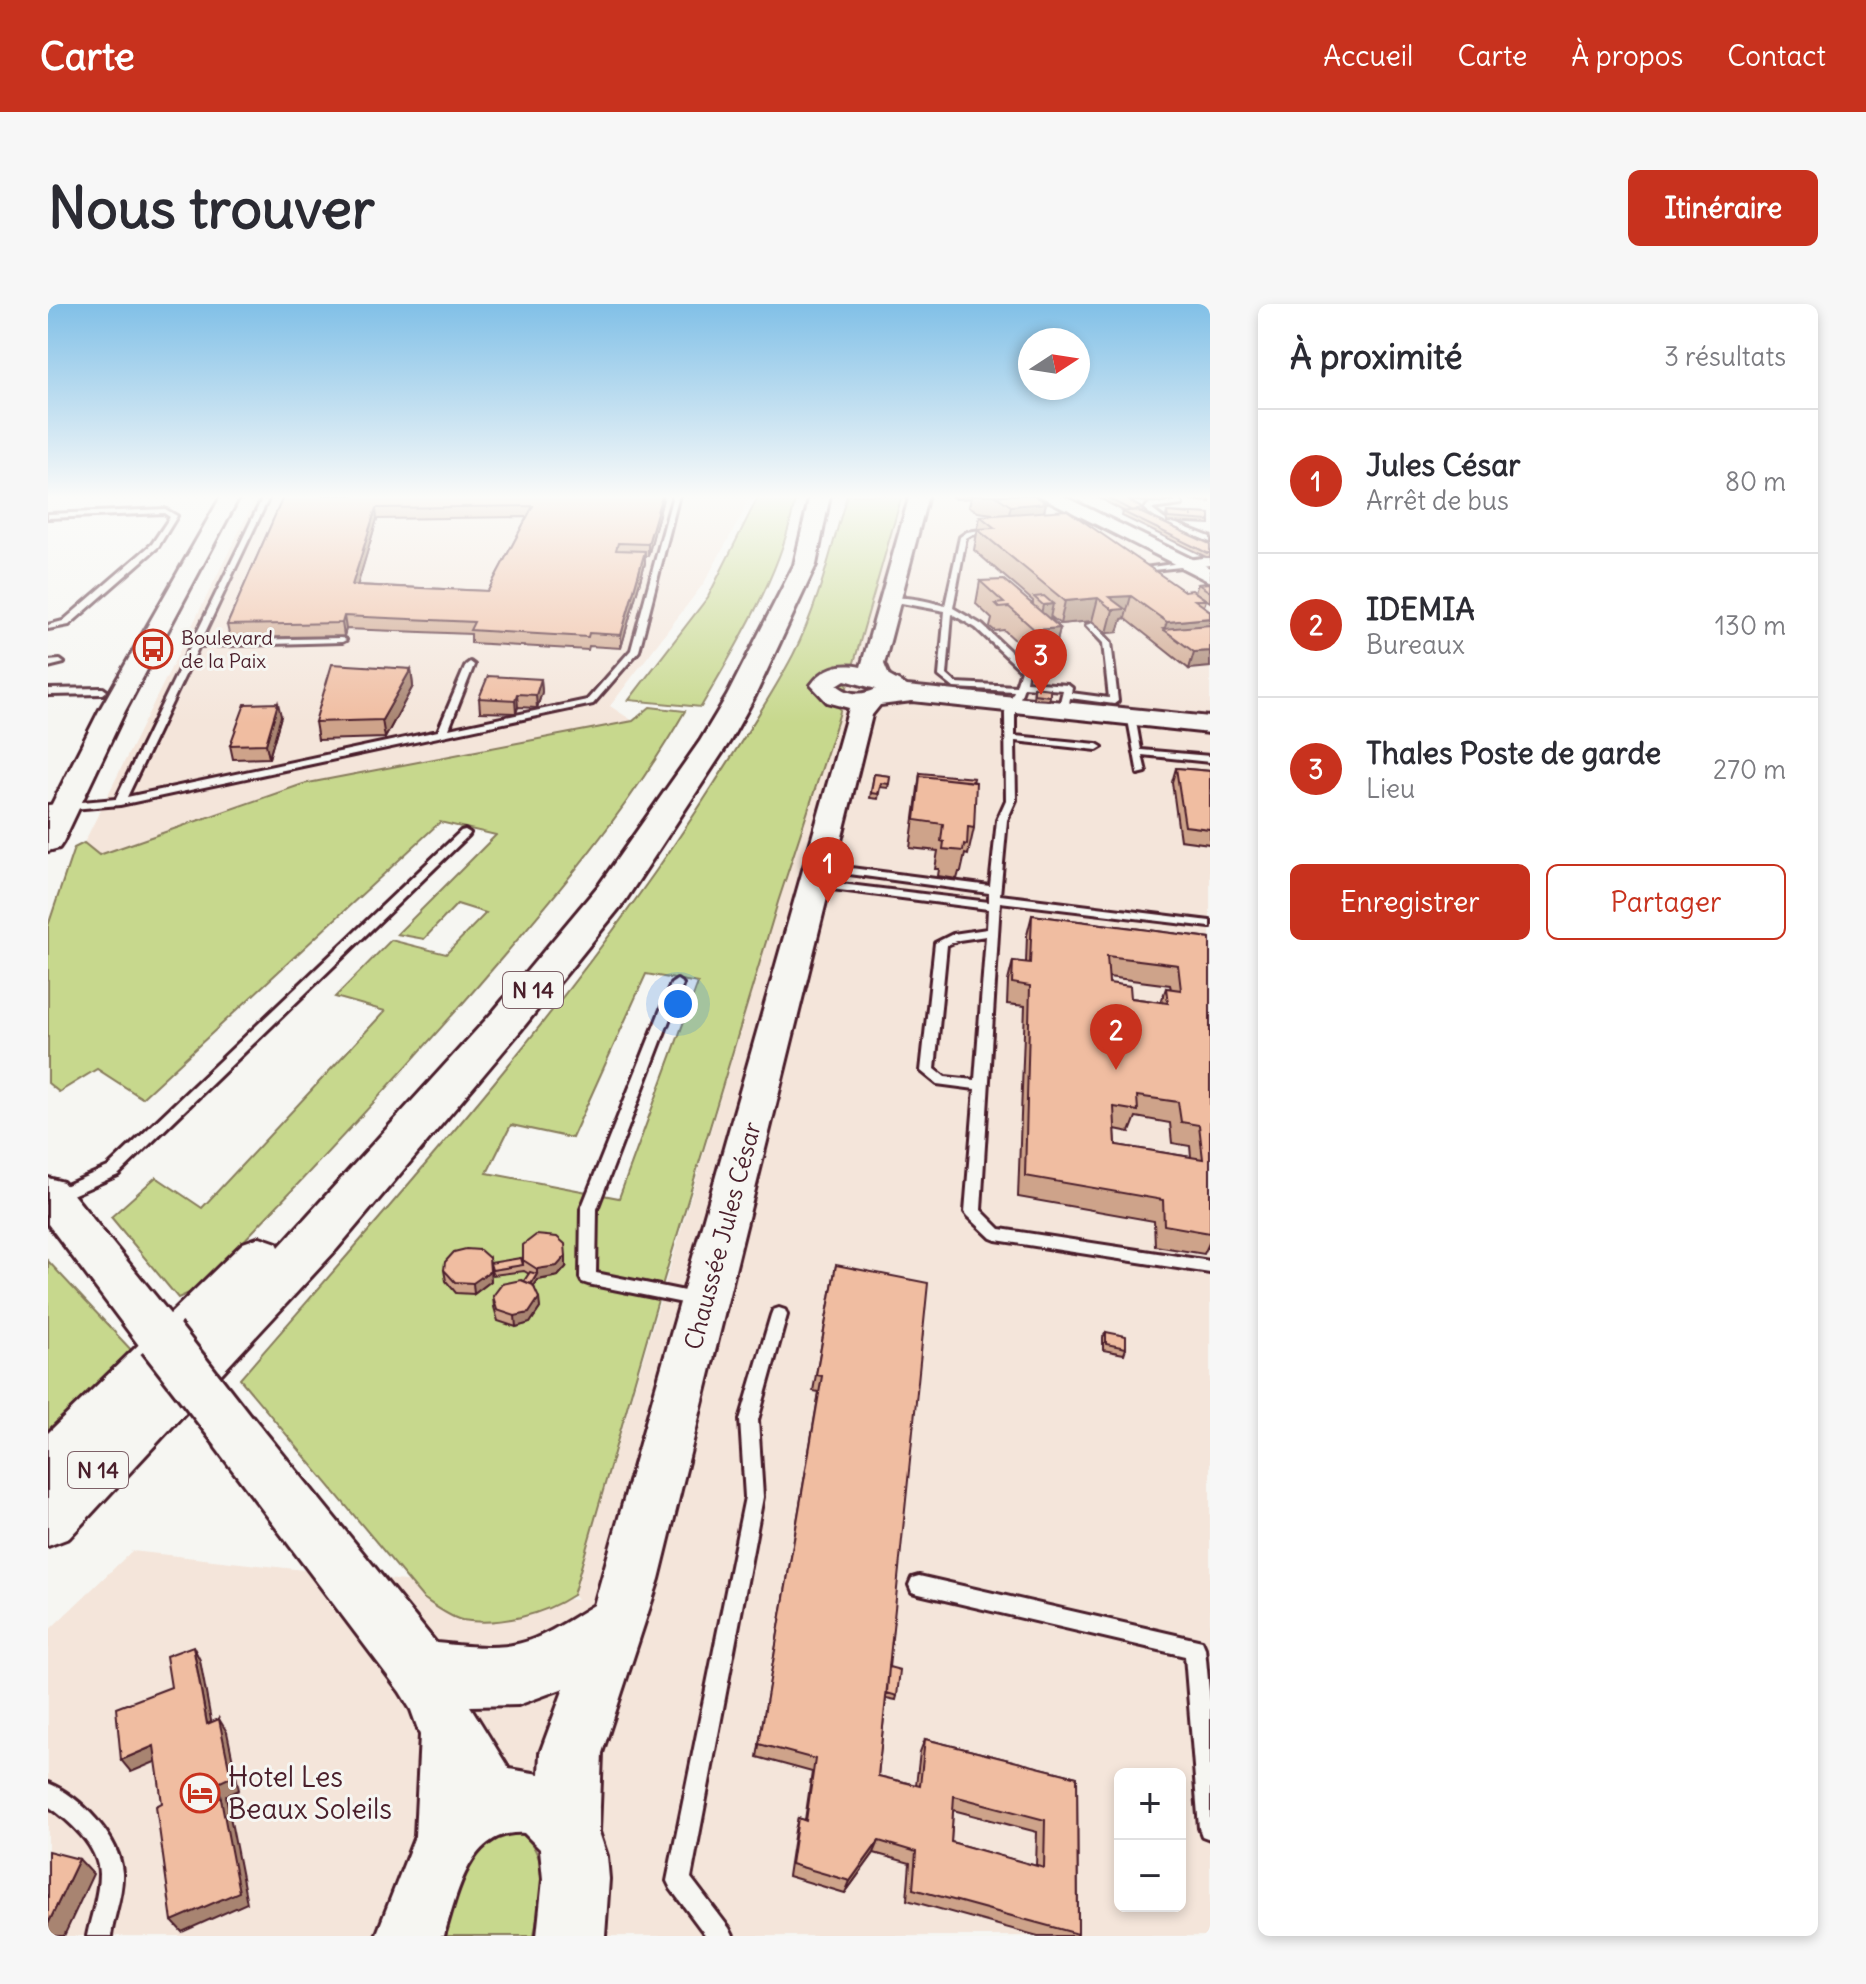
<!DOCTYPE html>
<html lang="fr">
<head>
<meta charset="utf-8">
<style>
	:root { --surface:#fff; --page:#f7f7f7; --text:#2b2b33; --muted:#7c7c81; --line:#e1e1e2; --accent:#c8321e }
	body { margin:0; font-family:Delius,sans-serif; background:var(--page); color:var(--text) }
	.controls { position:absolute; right:24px; bottom:24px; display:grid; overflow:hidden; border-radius:12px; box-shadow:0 4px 12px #0003 }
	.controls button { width:72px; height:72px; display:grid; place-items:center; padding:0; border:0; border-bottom:2px solid var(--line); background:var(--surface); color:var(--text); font:40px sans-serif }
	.compass { position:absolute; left:970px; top:24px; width:72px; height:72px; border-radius:50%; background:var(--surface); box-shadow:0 4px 12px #0003; rotate:78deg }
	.you { position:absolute; left:630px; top:700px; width:28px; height:28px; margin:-20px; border:6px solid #fff; border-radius:50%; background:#1a73e8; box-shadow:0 0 0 12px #1a73e833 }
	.badge { display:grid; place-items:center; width:52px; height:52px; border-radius:50%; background:var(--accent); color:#fff; font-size:26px; font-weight:700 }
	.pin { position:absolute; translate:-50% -66px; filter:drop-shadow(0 2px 4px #0008) }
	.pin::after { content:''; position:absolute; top:42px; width:28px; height:24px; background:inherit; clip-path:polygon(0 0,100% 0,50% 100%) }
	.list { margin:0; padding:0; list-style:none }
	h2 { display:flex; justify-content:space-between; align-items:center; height:104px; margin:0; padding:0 32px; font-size:34px }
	h2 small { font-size:26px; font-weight:400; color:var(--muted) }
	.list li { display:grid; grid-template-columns:52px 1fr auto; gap:24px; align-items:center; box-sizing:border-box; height:144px; padding:0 32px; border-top:2px solid var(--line) }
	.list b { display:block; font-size:30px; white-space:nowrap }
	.list p { margin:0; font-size:26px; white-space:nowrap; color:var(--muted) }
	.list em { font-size:26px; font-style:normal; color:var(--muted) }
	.actions { display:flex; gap:16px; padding:24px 32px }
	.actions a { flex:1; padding:18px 0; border:2px solid var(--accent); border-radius:12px; text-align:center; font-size:28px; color:var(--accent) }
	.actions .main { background:var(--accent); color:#fff }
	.map { position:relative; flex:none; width:1162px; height:1632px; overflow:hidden; border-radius:12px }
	header { display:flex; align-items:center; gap:48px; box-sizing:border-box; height:112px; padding:0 40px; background:var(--accent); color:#fff }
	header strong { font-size:38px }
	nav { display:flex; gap:44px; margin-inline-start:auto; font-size:28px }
	.intro { display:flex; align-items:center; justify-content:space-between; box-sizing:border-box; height:192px; padding:0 48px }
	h1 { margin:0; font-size:56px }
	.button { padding:20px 36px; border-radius:12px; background:var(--accent); color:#fff; font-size:28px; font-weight:700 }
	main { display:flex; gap:48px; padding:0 48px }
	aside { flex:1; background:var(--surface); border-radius:12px; box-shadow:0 4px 12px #0003 }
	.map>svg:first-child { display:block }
	.built { fill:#f4e5da; fill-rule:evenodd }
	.green { fill:#c7d88d; stroke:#887c5c; stroke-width:2; fill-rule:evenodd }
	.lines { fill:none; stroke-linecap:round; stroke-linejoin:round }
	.lane-casing { stroke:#4a1f2b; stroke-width:6 }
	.street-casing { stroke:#4a1f2b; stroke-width:6 }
	.secondary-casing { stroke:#4a1f2b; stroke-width:6 }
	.highway-casing { stroke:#4a1f2b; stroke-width:6 }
	.lane { fill:#f6f6f2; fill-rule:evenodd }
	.street { fill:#f6f6f2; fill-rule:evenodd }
	.secondary { fill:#f6f6f2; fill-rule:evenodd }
	.highway { fill:#f6f6f2; fill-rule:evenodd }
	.secondary-bridge-casing { stroke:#4a1f2b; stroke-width:52; stroke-linecap:butt }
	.secondary-bridge { stroke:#f6f6f2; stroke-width:46 }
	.wall { fill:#cea38a; stroke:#4a1f2b; stroke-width:2; fill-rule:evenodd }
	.shaded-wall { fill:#a88471; stroke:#4a1f2b; stroke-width:2 }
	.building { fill:#f0bda1; stroke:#4a1f2b; stroke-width:2; fill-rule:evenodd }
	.labels { text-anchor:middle; stroke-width:6; stroke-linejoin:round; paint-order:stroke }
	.far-poi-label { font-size:20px; fill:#4a1f2b; stroke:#f6f6f2; text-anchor:start }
	.shield { fill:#f6f6f2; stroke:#7e6067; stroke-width:2 }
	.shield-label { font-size:22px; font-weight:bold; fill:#4a1f2b }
	.street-label { font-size:24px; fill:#4a1f2b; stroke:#f6f6f2 }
	.near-poi-label { font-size:28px; fill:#4a1f2b; stroke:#f6f6f2; text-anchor:start }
</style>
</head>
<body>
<header>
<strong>Carte</strong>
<nav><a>Accueil</a><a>Carte</a><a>À propos</a><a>Contact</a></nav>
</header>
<div class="intro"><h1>Nous trouver</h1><a class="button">Itinéraire</a></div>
<main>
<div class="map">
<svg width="1162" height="1632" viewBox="0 0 1162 1632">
	<rect width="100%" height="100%" fill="#f6f6f2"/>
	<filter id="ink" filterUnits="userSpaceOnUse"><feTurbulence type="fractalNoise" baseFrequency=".0125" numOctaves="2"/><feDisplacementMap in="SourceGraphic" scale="16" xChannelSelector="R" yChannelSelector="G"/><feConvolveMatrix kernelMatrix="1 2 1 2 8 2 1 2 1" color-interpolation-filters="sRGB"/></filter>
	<g filter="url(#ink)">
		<path class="built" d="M209,191H700L695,209L656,279L562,402L585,417L255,480L51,551L36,539Z
			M854,191H981L1162,281V1632H0V1327L84,1247L529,1296L525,1291L730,598L789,417ZM1072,1470H1132V1602H1072Z"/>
		<path class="green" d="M711,191H748C735,267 691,337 653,403L581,396L660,293Z
			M799,191H854L789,418L730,598L616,975L525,1291C495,1311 451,1322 414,1316C401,1313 387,1302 375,1294L192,1075C358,883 530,694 666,480C693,438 722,395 745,351C771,300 783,245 799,191ZM598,670L650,679L571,894L439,869L463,821L524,834Z
			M602,403L637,407C579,508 505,595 429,683C338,787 245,887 148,986L130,994L63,913L108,873L154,904L337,707L287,693L343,636L398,650L438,609L409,600L376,635L349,630L448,531L392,518L94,794L49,765L11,788L0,779V622L26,544L36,539L51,551L255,480L585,417Z
			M0,957L86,1049L0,1137Z
			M471,1528C506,1552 492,1597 486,1632H396C407,1590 421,1534 471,1528Z"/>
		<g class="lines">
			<defs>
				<path id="lane" d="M216,191H222L153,337L294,334L298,336L294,338L151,342L79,493L390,427L418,361L422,358L426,361L401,425L539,396L583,346L625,191H631L591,347L545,400L72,501L0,507V501L68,495Z
					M1125,191H1131L1134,201L1103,205L1116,215L1162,233V238L1111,217L1096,205L1102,199L1128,198Z
					M117,205L129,212L110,243L21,321L0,325V321L15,317L104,240L122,213L116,209L0,214V210Z
					M947,224L949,227L923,231L918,234L905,304L934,321L980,364L978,378L1020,381L1024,384L1023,389L1061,394L1055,339L1038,321L1045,319L1063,338L1070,397L1066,400L1022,394L1020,406L1015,409L1010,406L1015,386L976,383L967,408V432L1049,440L1054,443L1049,446L967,437L968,496L959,516L952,591L1162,617V623L952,598L933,906L952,925L1162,957V969L948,936L943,934L920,912L917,908L927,785L889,780L873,767L887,639L905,630L939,625L940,605L768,583L762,580L768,577L941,598V589L772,566L767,563L772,560L942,582L949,516L958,496L957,408L966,387L906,384L891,372L897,307L837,296C853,290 880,297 897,302L912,233L919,228ZM904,310L928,324L973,366L968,382L908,379L899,371ZM938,632L927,776L897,773L887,765L899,641L911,636Z
					M1139,258L1143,260L1142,262L1086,268L1082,266Z
					M0,357L12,356L16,359L0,363Z
					M0,385L55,384L59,387L55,390L0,391Z
					M1079,410L1087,412L1093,446L1162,452V458L1094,451L1098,468L1090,470Z
					M417,526L422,529L421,531L70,871L8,898L0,899V889L60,863L413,527Z
					M629,676L635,680L549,905L548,969L656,991L658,996L656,1001L650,1002L540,980L534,978L532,974L533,905L623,680Z
					M731,1004L737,1006L739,1011L710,1116L715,1193L643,1574L681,1624L685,1632H658L623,1585L619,1577L697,1193L692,1116L723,1011L725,1006Z
					M871,1272L1154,1337L1157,1344L1162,1398V1535L1154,1532L1151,1524L1137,1352L871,1290L864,1288L861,1281L864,1274Z
					M0,1479C32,1492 72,1533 74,1569C75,1590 66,1611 63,1632H39C43,1612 51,1591 51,1570C51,1543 21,1516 0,1502Z"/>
				<path id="street" d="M1162,253V261L1139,264L1132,260L1139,256Z"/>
				<path id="secondary" d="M174,191H192L77,407L15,538L11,544L0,547V508L51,407Z
					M862,191H880L836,360L841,372L859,382L1162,413V429L864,397L832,401L824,411L611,1275L554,1449L551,1528L559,1552L561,1575L557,1632H489L495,1575L492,1545L476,1529C421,1525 409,1590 396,1632H328L367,1532L372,1431L363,1406L352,1388L168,1144L161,1128L168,1112L186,1106L204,1112L388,1339C470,1348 477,1344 546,1301L801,404L779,398L763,381C776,363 791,359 813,363ZM797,376L828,385C814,392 801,391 789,381ZM516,1384L492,1449L491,1470L461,1465L422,1402L470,1401Z
					M990,191H1013L1162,264V278Z
					M0,874L15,878L130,1020L137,1034L130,1048L113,1053L96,1048L0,920Z"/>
				<path id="highway" d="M762,191H782L768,261L707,392L682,437L577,597L473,726L288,946L21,1234L0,1242V1129L195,939L212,933L229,939L231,943L445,708L551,581L652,437L679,392L746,261Z"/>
			</defs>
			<use href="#lane" class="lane-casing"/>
			<use href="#street" class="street-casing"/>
			<use href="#secondary" class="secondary-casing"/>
			<use href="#highway" class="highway-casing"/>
			<use href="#lane" class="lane"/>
			<use href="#street" class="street"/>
			<use href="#secondary" class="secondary"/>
			<use href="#highway" class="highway"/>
			<defs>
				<path id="secondary-bridge" d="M113,1034L186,1128"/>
			</defs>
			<use href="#secondary-bridge" class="secondary-bridge-casing"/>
			<use href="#secondary-bridge" class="secondary-bridge"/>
		</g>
		<path class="wall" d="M236,191H616L600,252H597V259L573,344L541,342L540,346L423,339V330L298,325L296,332L182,334L179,321ZM479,213L440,287L309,281L329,215Z
			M902,191H986L998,199L996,207L1136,287L1158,296L1156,302L1162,307L1141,365L1077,314L1074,315L1070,328L1059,329L1044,317L1012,320L1002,312V314L1012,324L1007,347L982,350L956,326L947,327L942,323L944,315L928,300L932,277L985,300V297L926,246L932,212L945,210L930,208L921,202L923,194L907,195Z
			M1046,191H1071L1095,205L1094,209L1162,240V253H1158L1074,212L1075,208H1077Z
			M1083,191H1116L1117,196L1116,199L1084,197Z
			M1140,191H1162V198L1143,196Z
			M1119,208L1162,210V220L1119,218L1118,212Z
			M1162,279V298L1147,288L1150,280Z
			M363,365L365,382L337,434L270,436L267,418Z
			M493,375L494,388L489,404L470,403L468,409L432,408L431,394Z
			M986,383L1002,392L1001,396L985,395Z
			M233,412L221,454L185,455L182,441Z
			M1128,464L1162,467V540L1132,536L1124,478Z
			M872,469L926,524L920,551L917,550L913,568H911L909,575L890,572L891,565H887L890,547L862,544Z
			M826,470L842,472L840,484L832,483L830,495L822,494Z
			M984,611L1162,634V937L1156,950L1107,942L1106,917L970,893L977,702L959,700L960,677L965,657L978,659L979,631ZM1060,673L1122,681L1123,685L1118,684L1113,698L1083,694L1061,679ZM1088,813L1122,819L1124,839L1142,842L1143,853L1068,841L1067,825L1082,828Z
			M475,956L518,963L510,972L490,976L486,982L492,1004L482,1019L468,1023L450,1017L446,1003L445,992L476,977L481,970L476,967L445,971L442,965L443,977L426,990L408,989L398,977L396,966L442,959L475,961Z
			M788,961L841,1363L849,1392L848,1396L838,1394L830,1472L868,1481L872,1448L877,1435L1029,1473L1030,1630L1029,1632H990L859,1596L862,1559L826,1549L797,1589L740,1572L747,1526L750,1514L757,1516L764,1468L709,1453L771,1088L765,1087ZM905,1506L989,1528L988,1562L903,1538Z
			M1058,1028L1078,1044L1076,1050L1055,1046V1033Z"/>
		<path class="shaded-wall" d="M614,191H616L600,252V240Z
			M908,191H923V194L907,195Z
			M998,199L993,220L958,222L963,202Z
			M328,204L329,215L306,293L304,281Z
			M597,247V259L573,344V331Z
			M1083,292L1077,314L1074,315L1070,328L1059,329L1065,306L1061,293Z
			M1050,294L1044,317L1012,320L1017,297Z
			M1005,300L1000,323L990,324L995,301Z
			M296,312L298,325L296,332L294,319Z
			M1162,314V337L1116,326L1119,318Z
			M1012,324L1007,347L982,350L987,326Z
			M1162,347V363L1141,365L1146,348Z
			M363,365L365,382L337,434L334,416Z
			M493,375L494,388L489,404L488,391Z
			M469,390L470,403L468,409L467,396Z
			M230,399L233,412L221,454L218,440Z
			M518,952V963L510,972L490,976L481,989V984L489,970V965Z
			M441,954L443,977L426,990L425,979Z
			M491,994L492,1004L482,1019L468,1023L467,1012Z
			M145,1342L152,1356L166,1433L159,1420Z
			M171,1415L179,1428L191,1486L178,1492L199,1599L134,1628L124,1617L170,1479Z
			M106,1442L114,1455L83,1468L73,1456Z
			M831,1537L826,1549L797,1589L802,1577Z
			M31,1555L45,1570L16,1632H0V1620Z"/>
		<path class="building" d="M236,191H614L600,240L570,239L568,246L597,247L573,331L541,329L540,333L422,326L426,318L296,312L294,319L179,321ZM485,202L440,287L304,281L328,204Z
			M957,191H986L998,199L963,202L948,192L958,191Z
			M1054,191H1071L1095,205L1084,207Z
			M1085,191H1116L1117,196L1085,193Z
			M1143,191H1162V194L1144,193Z
			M1019,206L1136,287L1144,286L1158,296H1147L1162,307V314L1119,318L1083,292L1061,293L1077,305L1065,306L1050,294L1017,297L929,225L947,224L932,212Z
			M1087,206L1162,240V249H1159L1075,208Z
			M1119,208L1143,210L1144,213L1143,209L1162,210V217L1120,214Z
			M956,276L1012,324L987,326L961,303L951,304L947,300L956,299L932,277Z
			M1162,279V288L1150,280Z
			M996,292L1005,300L995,301L986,293Z
			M1162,321V347L1146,348L1115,325Z
			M284,360L363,365L334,416L267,418Z
			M440,372L493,375L488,391L469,390L467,396L431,394Z
			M986,383L1002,385V392L986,390Z
			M230,399L218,440L182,441L197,400Z
			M1128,464L1162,467V525L1137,522Z
			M872,469L926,474L925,478L872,472L870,489Z
			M826,470L842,472L841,480L833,479L830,490L823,489Z
			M872,472L928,478L926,524L920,523L919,541L916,540L915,547L895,545L896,538L893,537L895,520L867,516Z
			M984,611L1162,634V929L1116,921L1115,896L977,872L982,682L964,679L965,657L982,659ZM1059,652L1130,661L1133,686L1118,684L1120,699L1083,694L1082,682L1061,679ZM1089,792L1130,798L1133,818L1151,821L1155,855L1068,841L1066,803L1090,807Z
			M488,931L509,933L517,940L518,952L509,962L489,965L475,956V941Z
			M418,945L432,946L441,954L442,967L425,979L407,978L396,966L397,958L406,948Z
			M473,954L475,961L444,966L442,959Z
			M788,961L880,979L830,1472L872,1482L877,1435L1029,1473L1030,1630L865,1585L868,1548L831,1537L802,1577L743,1560L750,1514L758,1517L767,1455L711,1440L774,1072L768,1071ZM906,1492L997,1516L996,1564L903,1538Z
			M482,968L489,970L483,980L476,977Z
			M473,976L485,981L491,994L481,1009L467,1012L449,1006L445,992L454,980Z
			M1058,1028L1078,1032V1044L1058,1040Z
			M145,1342L159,1420L171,1415L183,1473L170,1479L191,1588L124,1617L108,1502L114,1499L106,1442L73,1456L68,1404L123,1383L118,1352Z
			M841,1363L852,1366L849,1392L839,1389Z
			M0,1547L31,1555L0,1620Z"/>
	</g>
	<linearGradient id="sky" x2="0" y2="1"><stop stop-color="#81c0e7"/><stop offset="0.46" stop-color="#fbfbf9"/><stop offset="1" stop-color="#fbfbf9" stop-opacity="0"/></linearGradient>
	<rect width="1162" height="419" fill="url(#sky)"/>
	<defs>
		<symbol id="bus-ring" viewBox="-11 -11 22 22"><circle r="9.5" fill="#f6f6f2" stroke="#c8321e" stroke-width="1.5"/><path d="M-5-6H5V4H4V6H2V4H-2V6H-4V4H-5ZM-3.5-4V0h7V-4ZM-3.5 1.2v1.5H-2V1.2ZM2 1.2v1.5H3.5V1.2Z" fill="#c8321e"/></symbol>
		<symbol id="hotel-ring" viewBox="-11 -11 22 22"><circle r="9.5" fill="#f6f6f2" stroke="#c8321e" stroke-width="1.5"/><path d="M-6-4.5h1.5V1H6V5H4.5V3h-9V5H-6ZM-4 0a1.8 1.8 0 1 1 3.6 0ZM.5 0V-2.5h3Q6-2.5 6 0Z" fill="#c8321e"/></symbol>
	</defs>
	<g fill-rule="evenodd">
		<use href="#bus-ring" x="83" y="323" width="44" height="44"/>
		<use href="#hotel-ring" x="130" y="1467" width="44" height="44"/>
	</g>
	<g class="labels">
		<g class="far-poi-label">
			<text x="133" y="341">Boulevard<tspan x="133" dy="23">de la Paix</tspan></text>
		</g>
		<g class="shield">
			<rect x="455" y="668" width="60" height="36" rx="6"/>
			<rect x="20" y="1148" width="60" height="36" rx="6"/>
		</g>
		<g class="shield-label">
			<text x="485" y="694">N 14</text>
			<text x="50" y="1174">N 14</text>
		</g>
		<g class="street-label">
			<text transform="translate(675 932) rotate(-75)" y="8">Chaussée Jules César</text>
		</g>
		<g class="near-poi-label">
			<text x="180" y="1483">Hotel Les<tspan x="180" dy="32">Beaux Soleils</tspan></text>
		</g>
	</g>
</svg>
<div class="controls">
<button>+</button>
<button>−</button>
</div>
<svg class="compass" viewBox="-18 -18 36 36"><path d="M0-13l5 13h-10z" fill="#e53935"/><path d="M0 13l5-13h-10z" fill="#7c7c81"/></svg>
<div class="you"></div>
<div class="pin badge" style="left:780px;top:599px">1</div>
<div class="pin badge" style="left:1068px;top:766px">2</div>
<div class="pin badge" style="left:993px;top:391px">3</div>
</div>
<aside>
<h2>À proximité<small>3 résultats</small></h2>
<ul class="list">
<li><span class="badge">1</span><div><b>Jules César</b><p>Arrêt de bus</p></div><em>80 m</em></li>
<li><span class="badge">2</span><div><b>IDEMIA</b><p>Bureaux</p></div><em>130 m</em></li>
<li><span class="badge">3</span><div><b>Thales Poste de garde</b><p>Lieu</p></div><em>270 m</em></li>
</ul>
<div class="actions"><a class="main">Enregistrer</a><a>Partager</a></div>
</aside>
</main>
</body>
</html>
